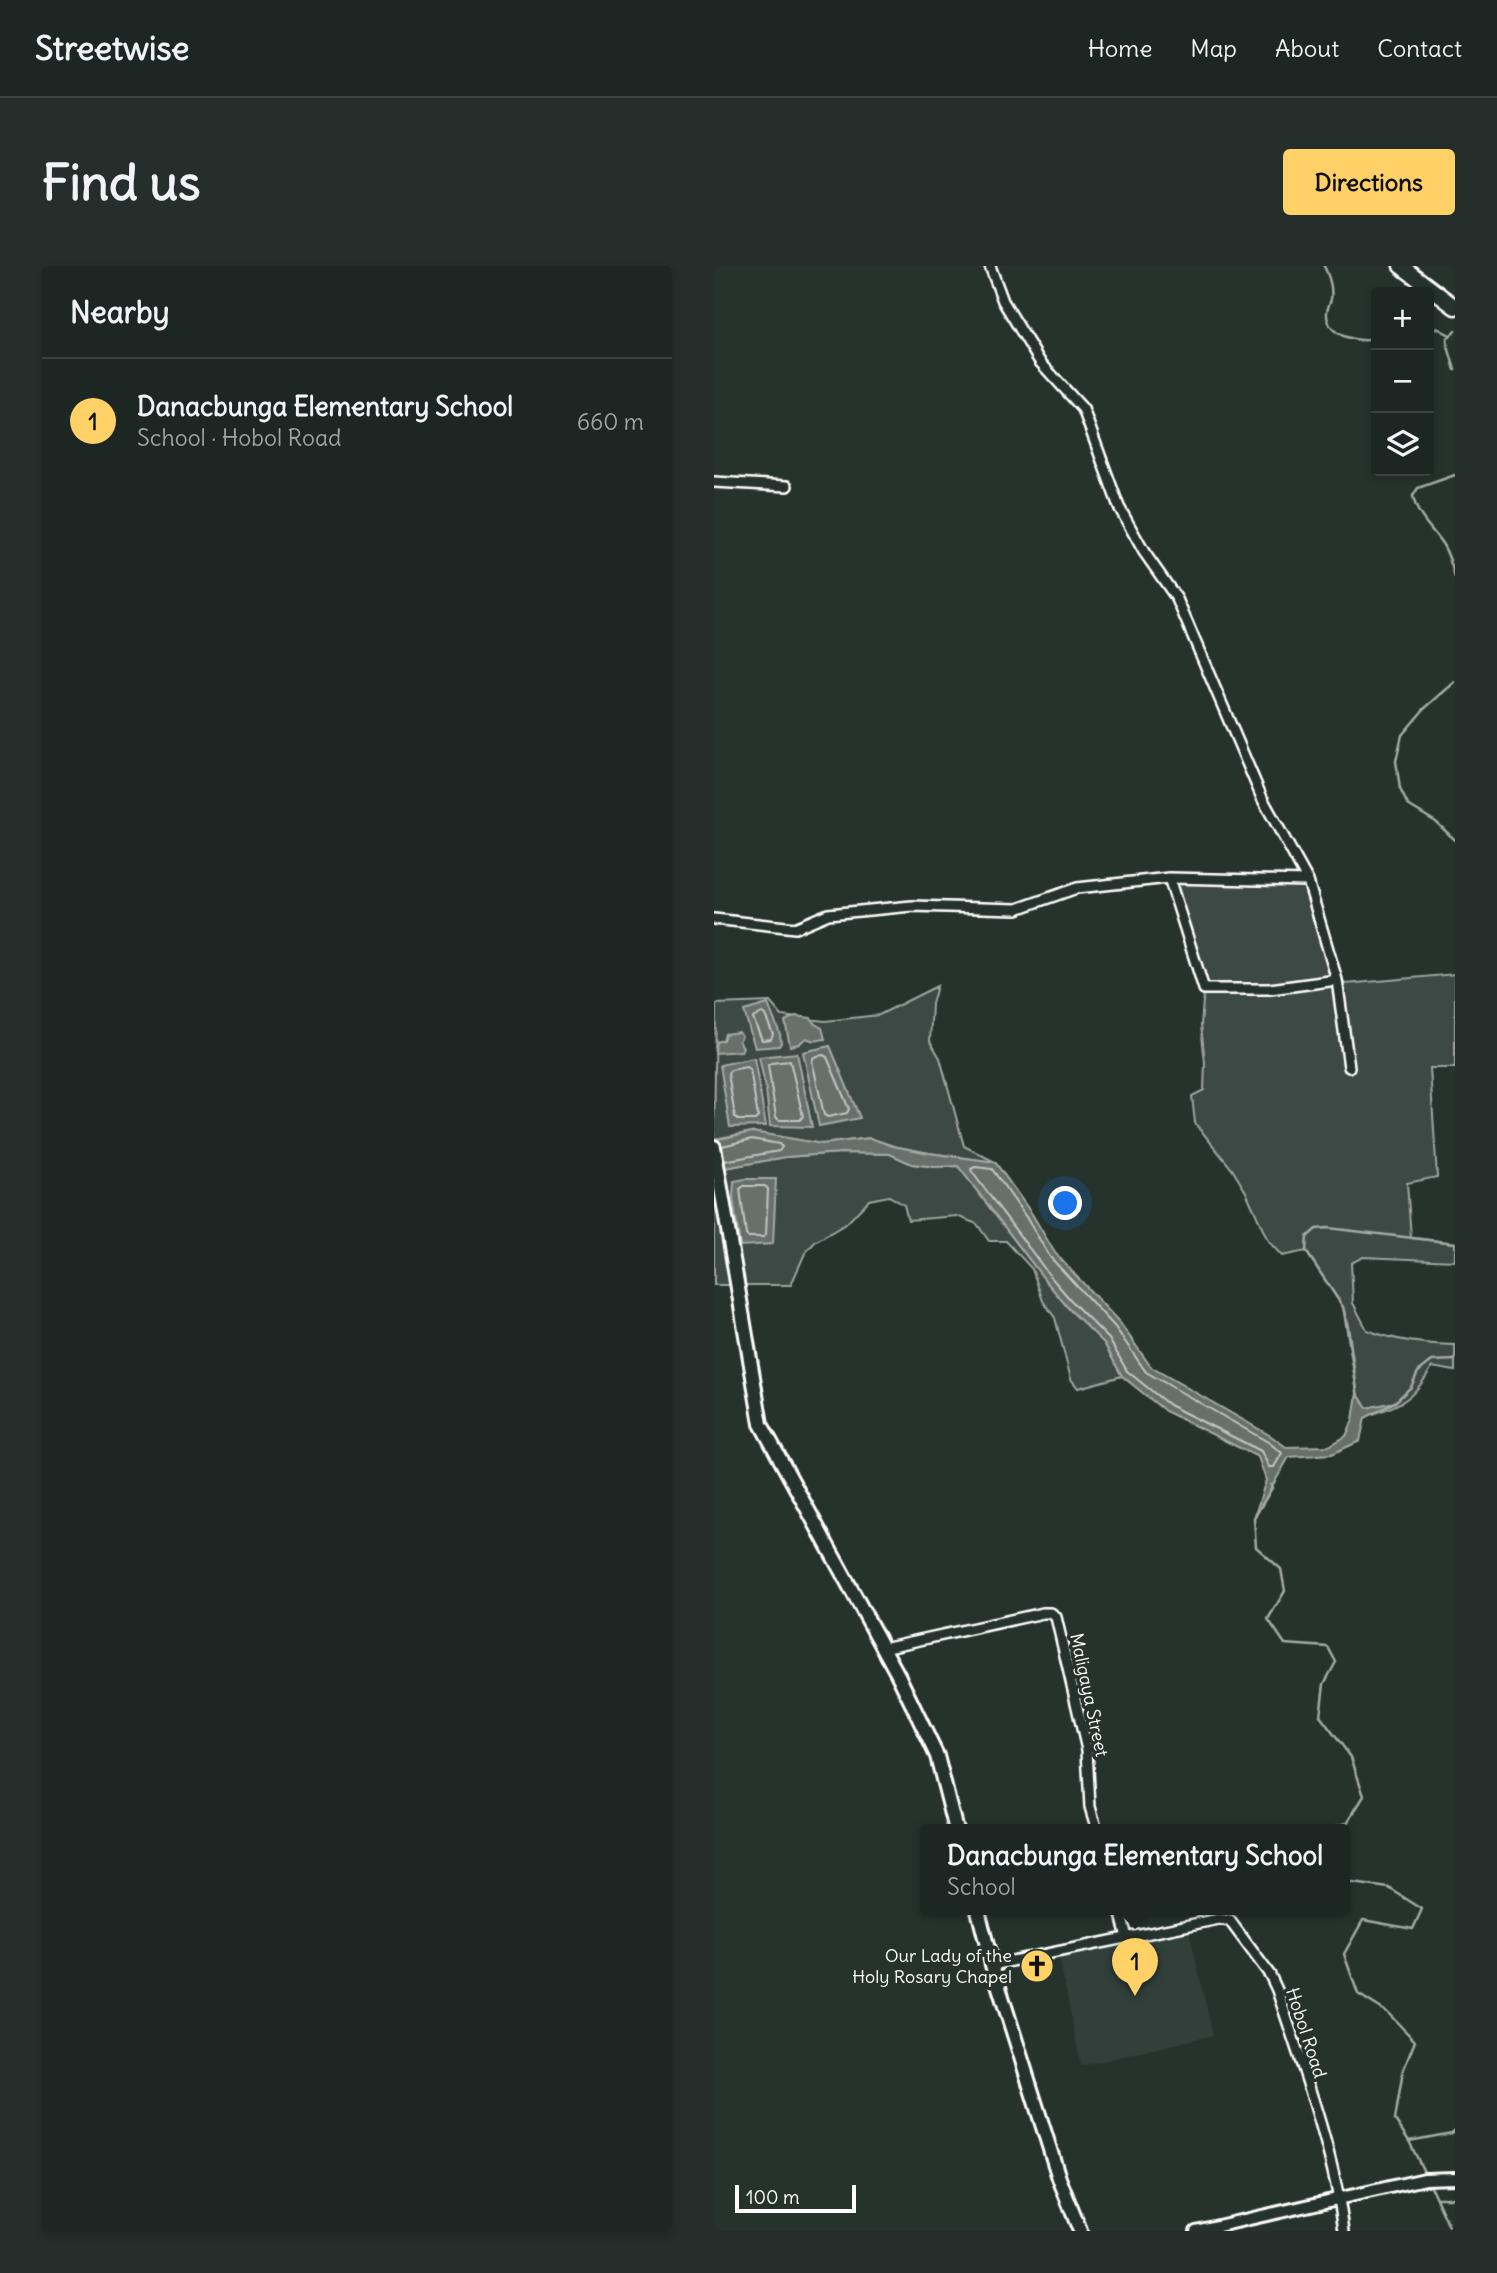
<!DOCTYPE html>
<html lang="en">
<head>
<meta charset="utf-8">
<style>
	:root { --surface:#1c2622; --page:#252e2a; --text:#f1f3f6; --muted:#a0a5a5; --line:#3a4340; --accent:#ffd166 }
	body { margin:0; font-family:Delius,sans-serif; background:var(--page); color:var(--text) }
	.controls { position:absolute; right:21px; top:21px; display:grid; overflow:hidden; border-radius:7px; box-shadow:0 4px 10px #0003 }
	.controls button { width:63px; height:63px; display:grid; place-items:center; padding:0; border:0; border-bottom:2px solid var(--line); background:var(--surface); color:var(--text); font:35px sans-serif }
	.scale { position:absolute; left:21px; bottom:18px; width:121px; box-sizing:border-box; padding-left:7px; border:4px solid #fff; border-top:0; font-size:19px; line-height:24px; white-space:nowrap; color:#fff; -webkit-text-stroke:5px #26332d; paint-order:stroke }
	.you { position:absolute; left:352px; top:938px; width:24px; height:24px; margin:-18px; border:5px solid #fff; border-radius:50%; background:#1a73e8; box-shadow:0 0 0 10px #1a73e833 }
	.badge { display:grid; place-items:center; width:46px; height:46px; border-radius:50%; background:var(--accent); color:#111; font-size:23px; font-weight:700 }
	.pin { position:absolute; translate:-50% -58px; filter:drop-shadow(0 2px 4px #0008) }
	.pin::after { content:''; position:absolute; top:37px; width:24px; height:21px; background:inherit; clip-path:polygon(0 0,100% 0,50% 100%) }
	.popup { position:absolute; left:206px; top:1558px; width:430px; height:91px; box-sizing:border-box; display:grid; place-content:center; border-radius:7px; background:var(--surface); filter:drop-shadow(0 2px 5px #0005); font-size:23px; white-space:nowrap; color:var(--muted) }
	.popup b { font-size:26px; color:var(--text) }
	.popup::after { content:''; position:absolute; left:50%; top:100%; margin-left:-14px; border:14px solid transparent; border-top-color:var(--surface) }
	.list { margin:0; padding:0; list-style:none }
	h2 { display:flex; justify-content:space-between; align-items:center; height:91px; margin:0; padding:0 28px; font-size:30px }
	h2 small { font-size:23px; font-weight:400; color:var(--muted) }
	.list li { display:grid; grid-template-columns:46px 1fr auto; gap:21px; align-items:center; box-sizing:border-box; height:126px; padding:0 28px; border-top:2px solid var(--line) }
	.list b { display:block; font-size:26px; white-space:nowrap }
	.list p { margin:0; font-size:23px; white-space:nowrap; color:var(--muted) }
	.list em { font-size:23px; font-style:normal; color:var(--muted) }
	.icon { flex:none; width:38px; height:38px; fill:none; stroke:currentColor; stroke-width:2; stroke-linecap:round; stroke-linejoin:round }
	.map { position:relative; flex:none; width:741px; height:1965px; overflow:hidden; border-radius:7px }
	header { display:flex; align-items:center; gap:42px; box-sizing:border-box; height:98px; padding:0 35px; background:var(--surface); border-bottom:2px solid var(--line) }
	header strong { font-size:33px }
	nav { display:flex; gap:38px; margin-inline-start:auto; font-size:24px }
	.intro { display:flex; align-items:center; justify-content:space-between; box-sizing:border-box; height:168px; padding:0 42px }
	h1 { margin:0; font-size:49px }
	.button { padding:18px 32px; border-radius:7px; background:var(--accent); color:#111; font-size:24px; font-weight:700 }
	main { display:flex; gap:42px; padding:0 42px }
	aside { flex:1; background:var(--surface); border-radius:7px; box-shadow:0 4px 10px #0003 }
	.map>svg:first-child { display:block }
	.built { fill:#333f3a }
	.green { fill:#3e4944; stroke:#9ea4a2; stroke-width:2 }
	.water { fill:#67706c; stroke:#a4a9a7; stroke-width:2 }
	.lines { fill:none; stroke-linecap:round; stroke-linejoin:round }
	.shore { stroke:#c2c6c4; stroke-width:2 }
	.stream { stroke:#a4a9a7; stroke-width:2.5 }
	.minor-casing { stroke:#fff; stroke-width:14 }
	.tertiary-casing { stroke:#fff; stroke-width:16 }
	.secondary-casing { stroke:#fff; stroke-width:18 }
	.primary-casing { stroke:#fff; stroke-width:19 }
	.minor { stroke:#26332d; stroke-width:9 }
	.tertiary { stroke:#26332d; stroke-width:10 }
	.secondary { stroke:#26332d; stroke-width:12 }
	.primary { stroke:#26332d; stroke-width:14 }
	.labels { text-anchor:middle; stroke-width:7; stroke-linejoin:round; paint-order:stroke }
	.street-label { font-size:18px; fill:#fff; stroke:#26332d }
	.poi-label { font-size:18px; fill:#fff; stroke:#26332d; text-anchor:end }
</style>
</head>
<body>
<header>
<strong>Streetwise</strong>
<nav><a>Home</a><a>Map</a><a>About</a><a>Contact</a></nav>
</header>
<div class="intro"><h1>Find us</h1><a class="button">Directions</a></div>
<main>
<aside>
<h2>Nearby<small></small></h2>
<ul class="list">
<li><span class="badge">1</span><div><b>Danacbunga Elementary School</b><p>School · Hobol Road</p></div><em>660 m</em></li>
</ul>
</aside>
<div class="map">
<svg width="741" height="1965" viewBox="0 0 741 1965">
	<rect width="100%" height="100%" fill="#26332d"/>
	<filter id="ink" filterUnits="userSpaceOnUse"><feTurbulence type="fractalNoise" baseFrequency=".0143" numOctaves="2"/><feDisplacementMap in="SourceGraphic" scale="14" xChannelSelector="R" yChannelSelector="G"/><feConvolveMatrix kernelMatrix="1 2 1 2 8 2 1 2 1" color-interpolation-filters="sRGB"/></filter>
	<g filter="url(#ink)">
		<path class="built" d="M475,1665L499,1769L367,1800L345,1690Z"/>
		<path class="green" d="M455,612L594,615L623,714L632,718L741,708V802H716L723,911L693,917L697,972L741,977V995L649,991L637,997L639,1037L653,1064C682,1075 710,1078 741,1079V1105L718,1101C701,1131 690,1138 659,1148L678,1137L653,1142L643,1127L629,1041L592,985L568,990L554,975L532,926L518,903L481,857L478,830L490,824L491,797L487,759L490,723Z
			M223,720L218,738L216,775L226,792L250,880L281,896L215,887L179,880L156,872L108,878L38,866L0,873L2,738L56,736L68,750L111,755L165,749Z
			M127,887L176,888L198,898L221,901L244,900L331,1014L356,1043L390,1077L408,1110L364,1122L357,1113L341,1052L329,1035L318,1003L292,975H275L263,958L243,950L194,954L190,939L175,930L155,934L133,957L101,976L91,987L77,1019H0V904L72,891Z"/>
		<path class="water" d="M54,738L66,768L67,777L65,780L41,782L30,745Z
			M81,750L97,752L101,758L108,762L111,773L100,775L92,772L85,778L76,780L71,755Z
			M25,766L28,770L25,775L29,781L27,785L1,787L2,776L9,774L11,768Z
			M116,780L146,852L105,860L89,786Z
			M83,787L98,861L56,860L52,824L45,791Z
			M40,792L52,860L16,861L6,799Z
			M38,866L108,878L156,872L179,880L215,887L281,896L318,948L341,987L406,1057L437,1101L557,1170L572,1181L615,1180L632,1170L639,1154L643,1127L653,1142L681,1136L651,1152L646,1175L618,1188L575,1191L540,1252L552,1214L544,1191L451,1145L408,1110L390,1077L355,1043L331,1014L244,900L221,901L198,898L176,888L127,887L72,891L0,904V874Z
			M31,913H62L59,978L26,980L19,932L20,915Z"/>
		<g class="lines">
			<path class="shore" d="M48,747L51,749L59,768L57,773L48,774L39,752Z
				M109,789L113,791L135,843L133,847L114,851L110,849L98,794L100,791Z
				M76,795L89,850L86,854H65L62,851L54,799L57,797Z
				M32,801L36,803L44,851L41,854H24L21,851L14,807L17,804Z
				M8,880L38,873L65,878L68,881L65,885L10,895
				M261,901L278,903L312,951L336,991L401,1061L432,1106L554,1176L568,1187L560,1201H555L547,1185L455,1139L413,1105L395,1073L361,1039L336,1010L258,906L257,903Z
				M51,920L54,923L52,969L49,971H34L32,969L26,923L30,920Z"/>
			<path class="stream" d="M610,0C615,10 619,21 617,33C616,38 612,43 613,49C614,71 645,77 662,73
				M715,62H723L736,69
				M741,65L733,73V77L741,104
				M741,209L704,222L699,230C703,251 718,262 729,279C735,289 738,300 741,312
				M741,416L710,443L688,469L682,495L686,523L694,539L722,556L741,574
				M644,1131L634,1061L629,1041L592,985L593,971L602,963L614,962L741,977
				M680,1137L697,1121L704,1106L718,1095L741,1094
				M557,1219L558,1222L540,1252L542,1281L567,1303L571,1325L554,1353L571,1378L614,1381L622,1396L610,1418L606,1450L637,1491L650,1530L633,1557L608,1564
				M631,1616L675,1622L708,1643L699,1663L649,1654L630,1688L644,1728L674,1747L701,1775L689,1805L681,1854L695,1875L711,1908
				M695,1875L738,1867L741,1864
				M715,1917L737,1965
				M723,1932H741"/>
			<defs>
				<path id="minor" d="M276,0L289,35L326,96L369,143L405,241L430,286L463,333L548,532L594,615L623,714L556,723H490L455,612
					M0,216L73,220
					M0,653L81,662L114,648L198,640L303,643L363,622L455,612L594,615
					M623,714L635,801
					M169,1382L329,1347H337L342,1351L373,1484L376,1541L383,1564
					M406,1644L413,1672
					M278,1699L505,1653L516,1655L556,1709L563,1724C588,1800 620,1886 630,1965"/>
				<path id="tertiary" d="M482,1965L711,1913L741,1912"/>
				<path id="secondary" d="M0,881L47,1158L184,1409L223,1490L242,1564
					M264,1644L278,1699L345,1912L366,1965"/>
				<path id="primary" d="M687,0L741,41"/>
			</defs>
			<use href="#minor" class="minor-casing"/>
			<use href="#tertiary" class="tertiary-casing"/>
			<use href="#secondary" class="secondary-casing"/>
			<use href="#primary" class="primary-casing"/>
			<use href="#minor" class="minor"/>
			<use href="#tertiary" class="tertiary"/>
			<use href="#secondary" class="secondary"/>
			<use href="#primary" class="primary"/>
		</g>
	</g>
	<defs>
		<symbol id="church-disc" viewBox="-11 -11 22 22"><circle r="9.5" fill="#ffd166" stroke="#26332d"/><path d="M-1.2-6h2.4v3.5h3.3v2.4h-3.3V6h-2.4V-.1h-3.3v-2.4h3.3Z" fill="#111"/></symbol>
	</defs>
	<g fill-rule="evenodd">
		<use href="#church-disc" x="304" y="1681" width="38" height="38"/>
	</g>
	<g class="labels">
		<g class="street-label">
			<text transform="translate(375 1429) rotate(78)" y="6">Maligaya Street</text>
			<text transform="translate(592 1767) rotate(72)" y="6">Hobol Road</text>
		</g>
		<g class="poi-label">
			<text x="298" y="1696">Our Lady of the<tspan x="298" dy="21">Holy Rosary Chapel</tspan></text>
		</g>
	</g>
</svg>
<div class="controls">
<button>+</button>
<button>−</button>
<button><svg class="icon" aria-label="layers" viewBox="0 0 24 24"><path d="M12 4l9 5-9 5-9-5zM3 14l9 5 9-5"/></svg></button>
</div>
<div class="scale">100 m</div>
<div class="you"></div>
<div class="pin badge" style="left:421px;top:1730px">1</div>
<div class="popup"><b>Danacbunga Elementary School</b>School</div>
</div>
</main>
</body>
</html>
